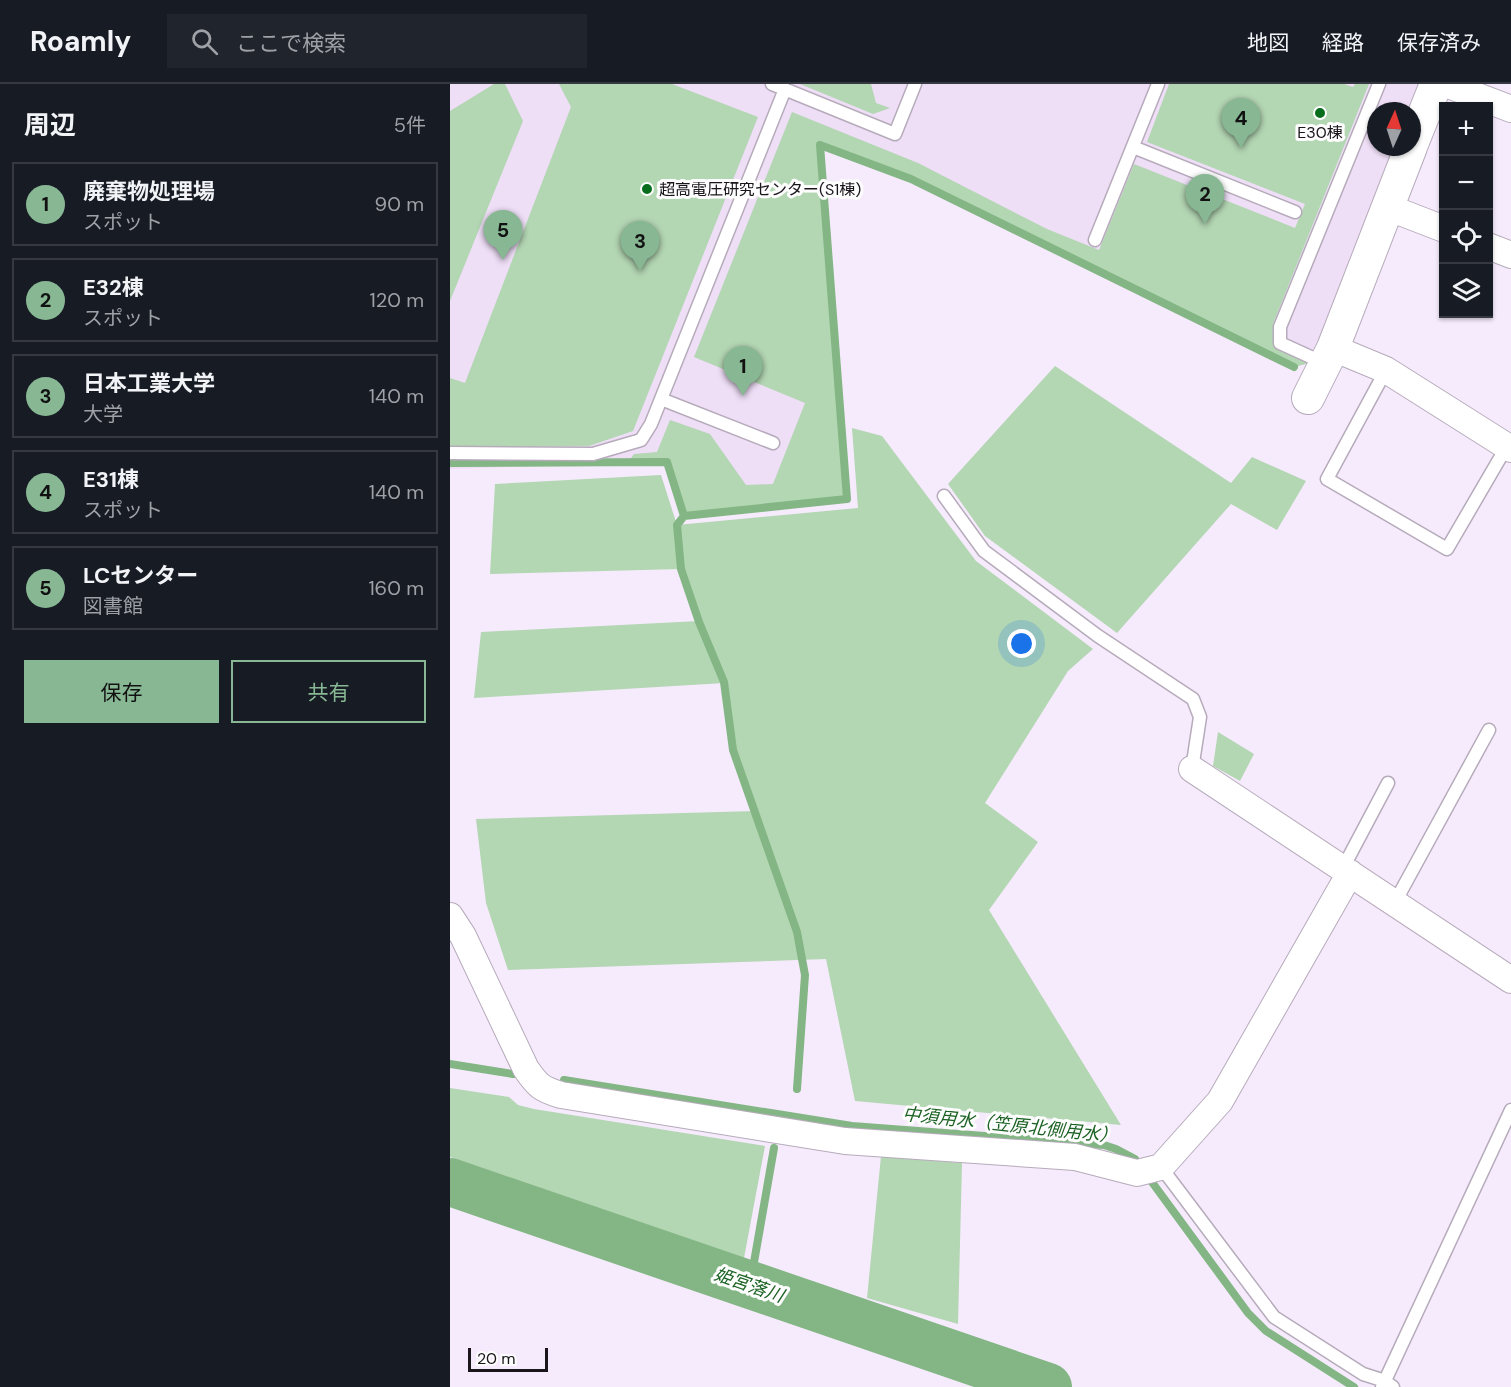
<!DOCTYPE html>
<html lang="ja">
<head>
<meta charset="utf-8">
<style>
	:root { --surface:#171b24; --page:#20242c; --text:#f1f3f6; --muted:#9ea1a6; --line:#363941; --accent:#87b793 }
	body { margin:0; font-family:"DM Sans","Noto Sans JP",sans-serif; background:var(--page); color:var(--text) }
	.controls { position:absolute; right:18px; top:18px; display:grid; overflow:hidden; border-radius:0px; box-shadow:0 2px 4px #0004 }
	.controls button { width:54px; height:54px; display:grid; place-items:center; padding:0; border:0; border-bottom:2px solid var(--line); background:var(--surface); color:var(--text); font:30px sans-serif }
	.compass { position:absolute; left:917px; top:18px; width:54px; height:54px; border-radius:50%; background:var(--surface); box-shadow:0 2px 4px #0004; rotate:3deg }
	.scale { position:absolute; left:18px; bottom:15px; width:80px; box-sizing:border-box; padding-left:6px; border:3px solid #19151b; border-top:0; font-size:16px; line-height:21px; white-space:nowrap; color:#19151b; -webkit-text-stroke:4px #fdfdfd; paint-order:stroke }
	.you { position:absolute; left:572px; top:560px; width:21px; height:21px; margin:-15px; border:4px solid #fff; border-radius:50%; background:#1a73e8; box-shadow:0 0 0 9px #1a73e833 }
	.badge { display:grid; place-items:center; width:39px; height:39px; border-radius:50%; background:var(--accent); color:#111; font-size:20px; font-weight:700 }
	.pin { position:absolute; translate:-50% -50px; filter:drop-shadow(0 2px 3px #0008) }
	.pin::after { content:''; position:absolute; top:32px; width:21px; height:18px; background:inherit; clip-path:polygon(0 0,100% 0,50% 100%) }
	.list { margin:0; padding:0; list-style:none }
	h2 { display:flex; justify-content:space-between; align-items:center; height:78px; margin:0; padding:0 24px; font-size:26px }
	h2 small { font-size:20px; font-weight:400; color:var(--muted) }
	.list li { display:grid; grid-template-columns:39px 1fr auto; gap:18px; align-items:center; box-sizing:border-box; height:84px; margin:0 12px 12px; padding:0 12px; border:2px solid var(--line); border-radius:0px }
	.list b { display:block; font-size:22px; white-space:nowrap }
	.list p { margin:0; font-size:20px; white-space:nowrap; color:var(--muted) }
	.list em { font-size:20px; font-style:normal; color:var(--muted) }
	.actions { display:flex; gap:12px; padding:18px 24px }
	.actions a { flex:1; padding:14px 0; border:2px solid var(--accent); border-radius:0px; text-align:center; font-size:21px; color:var(--accent) }
	.actions .main { background:var(--accent); color:#111 }
	.icon { flex:none; width:33px; height:33px; fill:none; stroke:currentColor; stroke-width:2; stroke-linecap:round; stroke-linejoin:round }
	.map { position:relative; flex:none; width:1061px; height:1303px; overflow:hidden }
	header { display:flex; align-items:center; gap:36px; box-sizing:border-box; height:84px; padding:0 30px; background:var(--surface); border-bottom:2px solid var(--line) }
	header strong { font-size:28px }
	nav { display:flex; gap:33px; margin-inline-start:auto; font-size:21px }
	.search { width:420px; height:54px; background:var(--page); display:flex; align-items:center; gap:15px; box-sizing:border-box; padding:0 21px; border-radius:0px; color:var(--muted); font-size:22px }
	main { display:flex }
	aside { flex:1; background:var(--surface) }
	.map>svg:first-child { display:block }
	.built { fill:#eedef6 }
	.green { fill:#b3d6b3 }
	.lines { fill:none; stroke-linecap:round; stroke-linejoin:round }
	.stream { stroke:#83b684; stroke-width:8 }
	.river { stroke:#83b684; stroke-width:48 }
	.service-casing { stroke:#b6abbb; stroke-width:15 }
	.minor-casing { stroke:#b6abbb; stroke-width:28 }
	.tertiary-casing { stroke:#b6abbb; stroke-width:34 }
	.service { stroke:#fff; stroke-width:12 }
	.minor { stroke:#fff; stroke-width:26 }
	.tertiary { stroke:#fff; stroke-width:32 }
	.poi-dot { fill:#056d1b; stroke:#fdfdfd; stroke-width:2 }
	.labels { text-anchor:middle; stroke-width:6; stroke-linejoin:round; paint-order:stroke }
	.poi-label { font-size:16px; fill:#19151b; stroke:#fdfdfd }
	.water-label { font-size:18px; font-style:italic; fill:#1b6223; stroke:#fdfdfd }
</style>
</head>
<body>
<header>
<strong>Roamly</strong>
<div class="search"><svg class="icon" aria-label="search" viewBox="0 0 24 24"><circle cx="10" cy="10" r="6"/><path d="M15 15l6 6"/></svg>ここで検索</div>
<nav><a>地図</a><a>経路</a><a>保存済み</a></nav>
</header>
<main>
<aside>
<h2>周辺<small>5件</small></h2>
<ul class="list">
<li><span class="badge">1</span><div><b>廃棄物処理場</b><p>スポット</p></div><em>90 m</em></li>
<li><span class="badge">2</span><div><b>E32棟</b><p>スポット</p></div><em>120 m</em></li>
<li><span class="badge">3</span><div><b>日本工業大学</b><p>大学</p></div><em>140 m</em></li>
<li><span class="badge">4</span><div><b>E31棟</b><p>スポット</p></div><em>140 m</em></li>
<li><span class="badge">5</span><div><b>LCセンター</b><p>図書館</p></div><em>160 m</em></li>
</ul>
<div class="actions"><a class="main">保存</a><a>共有</a></div>
</aside>
<div class="map">
<svg width="1061" height="1303" viewBox="0 0 1061 1303">
	<rect width="100%" height="100%" fill="#f6ebfc"/>
	<path class="built" d="M0,0H970L960,27H926V63H945L860,279L844,283L461,95L370,61L397,415L234,432L217,378L0,385Z"/>
	<path class="green" d="M44,0H55L73,37L0,217V27Z
		M109,0H222L308,33L183,347L139,362L0,363V294L15,299L121,23Z
		M350,0H421L426,19L440,24L423,30Z
		M719,0H894L903,3L905,0H919L823,240V259L860,279L844,283L461,95L370,61L397,415L234,432L217,379L177,380L184,370L207,368L220,336L260,350L296,401L323,400L355,319L244,273L342,28L468,79L597,145L649,166L684,80L845,144L855,120L697,58Z
		M605,282L781,399L802,373L856,397L827,446L781,420L667,549L535,452L498,400Z
		M402,344L432,352L526,477L643,565L618,587L535,719L588,758L539,826L671,1041L405,1017L376,875L58,886L36,819L26,735L305,727L283,666L274,599L24,614L31,548L249,537L231,485L40,490L45,400L211,391L227,441L408,424Z
		M768,648L804,670L790,697L763,682Z
		M0,1004L59,1013L68,1021L84,1025L315,1062L294,1174L0,1073Z
		M431,1072L512,1079L508,1240L417,1214Z"/>
	<g class="lines">
		<path class="stream" d="M0,379L217,378L234,432
			M0,980L63,990
			M114,996L402,1042L654,1061L666,1065L685,1075L798,1229L816,1247L904,1303
			M347,1005L355,891L347,848L283,666L274,598L249,538L231,485L227,441L234,432L397,415L370,61L461,95L844,283
			M300,1201L324,1064"/>
		<path class="river" d="M0,1098L598,1303"/>
		<defs>
			<path id="service" d="M322,0L445,50L465,0
				M683,63L845,128
				M645,156L708,0
				M876,280L830,259V243L929,0
				M936,286L877,395L997,465L1057,362
				M211,315L323,359
				M0,369L143,370L191,356L201,340L335,5
				M494,412L534,467L648,552L743,615L750,633L742,685
				M893,784L938,699
				M944,820L1039,646
				M711,1083L824,1233L913,1290L935,1297L943,1303
				M932,1303L1061,1026"/>
			<path id="minor" d="M996,0L1061,25
				M937,123L994,145
				M1038,162L1061,171
				M883,264L936,286L1061,365
				M742,685L1061,896
				M0,832L13,852L76,985C88,1002 91,1005 111,1011L395,1057L625,1073L687,1089L711,1083L770,1017L900,789"/>
			<path id="tertiary" d="M962,60L986,0
				M858,314L883,264L961,63"/>
		</defs>
		<use href="#service" class="service-casing"/>
		<use href="#minor" class="minor-casing"/>
		<use href="#tertiary" class="tertiary-casing"/>
		<use href="#service" class="service"/>
		<use href="#minor" class="minor"/>
		<use href="#tertiary" class="tertiary"/>
	</g>
	<g class="poi-dot">
		<circle cx="870" cy="29" r="6"/>
		<circle cx="197" cy="105" r="6"/>
	</g>
	<g class="labels">
		<g class="poi-label">
			<text x="870" y="54">E30棟</text>
			<text x="209" y="111" text-anchor="start">超高電圧研究センター(S1棟)</text>
		</g>
		<g class="water-label">
			<text transform="translate(560 1041) rotate(6)" y="6">中須用水（笠原北側用水）</text>
			<text transform="translate(299 1201) rotate(19)" y="6">姫宮落川</text>
		</g>
	</g>
</svg>
<div class="controls">
<button>+</button>
<button>−</button>
<button><svg class="icon" aria-label="locate" viewBox="0 0 24 24"><circle cx="12" cy="12" r="6"/><path d="M12 2v4M12 18v4M2 12h4M18 12h4"/></svg></button>
<button><svg class="icon" aria-label="layers" viewBox="0 0 24 24"><path d="M12 4l9 5-9 5-9-5zM3 14l9 5 9-5"/></svg></button>
</div>
<svg class="compass" viewBox="-18 -18 36 36"><path d="M0-13l5 13h-10z" fill="#e53935"/><path d="M0 13l5-13h-10z" fill="#9ea1a6"/></svg>
<div class="scale">20 m</div>
<div class="you"></div>
<div class="pin badge" style="left:293px;top:312px">1</div>
<div class="pin badge" style="left:755px;top:140px">2</div>
<div class="pin badge" style="left:190px;top:187px">3</div>
<div class="pin badge" style="left:791px;top:64px">4</div>
<div class="pin badge" style="left:53px;top:176px">5</div>
</div>
</main>
</body>
</html>
